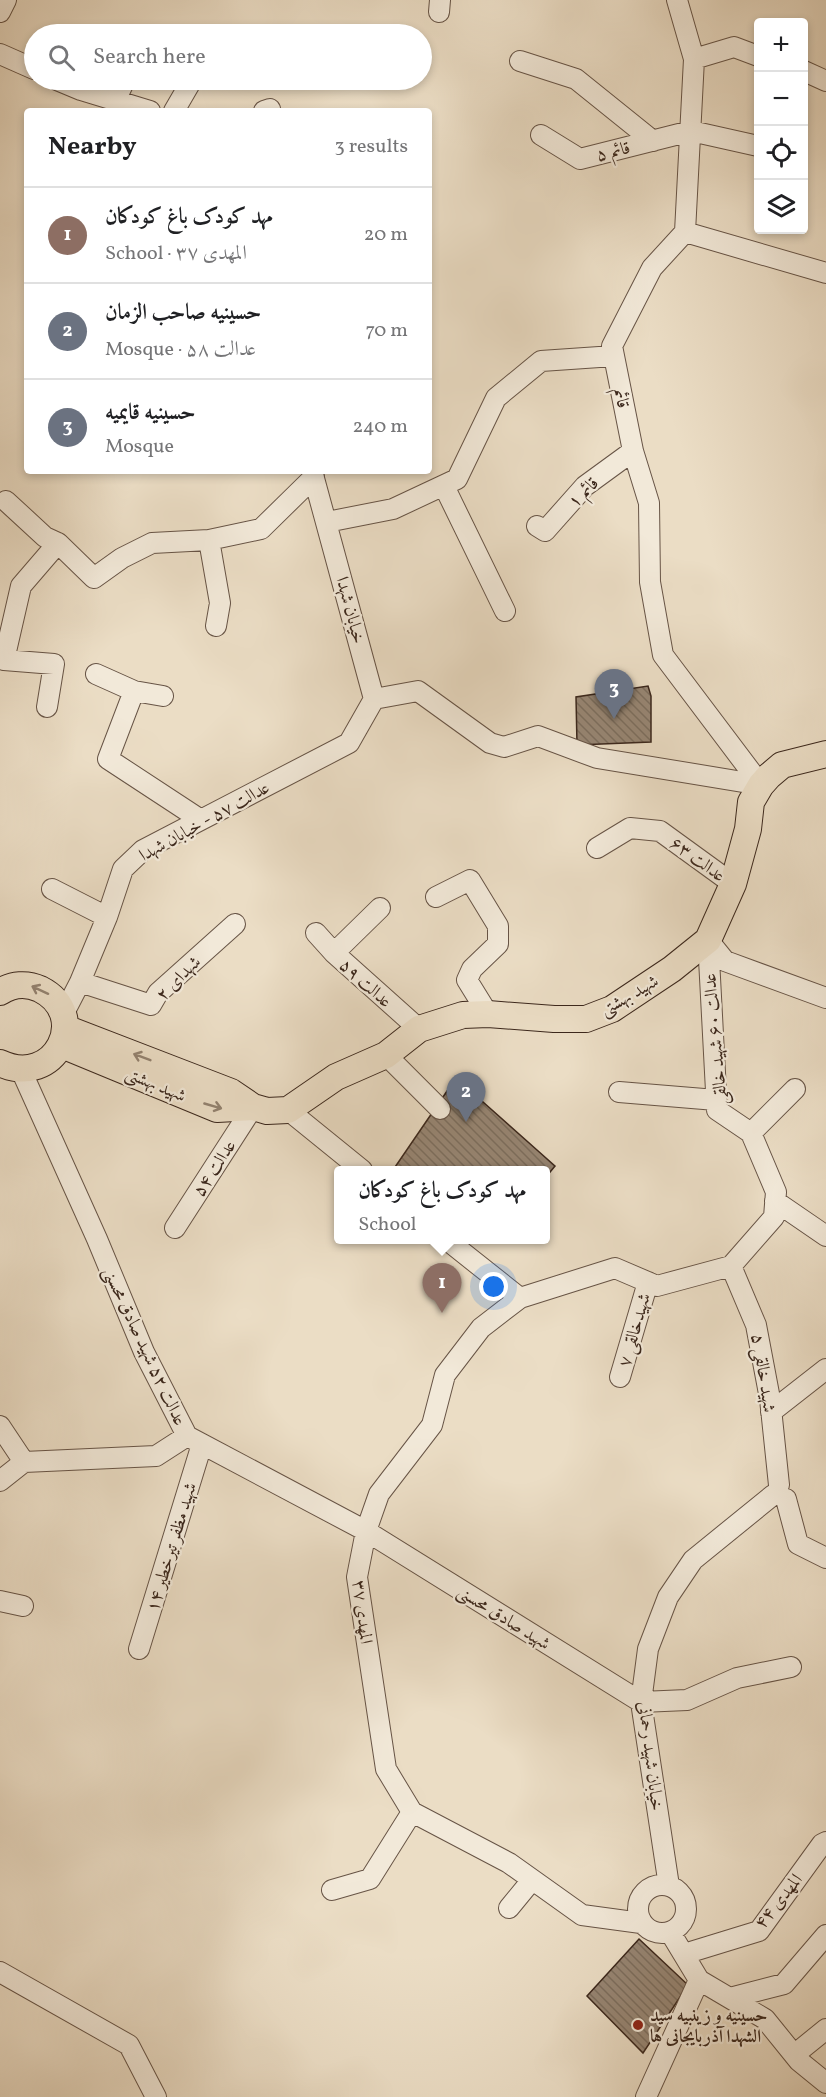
<!DOCTYPE html>
<html lang="en">
<head>
<meta charset="utf-8">
<style>
	:root { --surface:#fff; --page:#f6f6f6; --text:#202124; --muted:#757577; --line:#e0e0e0; --accent:#8f2418 }
	body { margin:0; font-family:Vollkorn,Amiri,serif; background:var(--page); color:var(--text) }
	.controls { position:absolute; right:18px; top:18px; display:grid; overflow:hidden; border-radius:6px; box-shadow:0 3px 9px #0003 }
	.controls button { width:54px; height:54px; display:grid; place-items:center; padding:0; border:0; border-bottom:2px solid var(--line); background:var(--surface); color:var(--text); font:30px sans-serif }
	.you { position:absolute; left:494px; top:1287px; width:21px; height:21px; margin:-15px; border:4px solid #fff; border-radius:50%; background:#1a73e8; box-shadow:0 0 0 9px #1a73e833 }
	.badge { display:grid; place-items:center; width:39px; height:39px; border-radius:50%; background:var(--accent); color:#fff; font-size:20px; font-weight:700 }
	.pin { position:absolute; translate:-50% -50px; filter:drop-shadow(0 2px 3px #0008) }
	.pin::after { content:''; position:absolute; top:32px; width:21px; height:18px; background:inherit; clip-path:polygon(0 0,100% 0,50% 100%) }
	.popup { position:absolute; left:334px; top:1166px; width:216px; height:78px; box-sizing:border-box; display:grid; place-content:center; border-radius:6px; background:var(--surface); filter:drop-shadow(0 2px 4px #0005); font-size:20px; white-space:nowrap; color:var(--muted) }
	.popup b { font-size:22px; color:var(--text) }
	.popup::after { content:''; position:absolute; left:50%; top:100%; margin-left:-12px; border:12px solid transparent; border-top-color:var(--surface) }
	.list { margin:0; padding:0; list-style:none }
	h2 { display:flex; justify-content:space-between; align-items:center; height:78px; margin:0; padding:0 24px; font-size:26px }
	h2 small { font-size:20px; font-weight:400; color:var(--muted) }
	.list li { display:grid; grid-template-columns:39px 1fr auto; gap:18px; align-items:center; box-sizing:border-box; height:96px; padding:0 24px; border-top:2px solid var(--line) }
	.list b { display:block; font-size:22px; white-space:nowrap }
	.list p { margin:0; font-size:20px; white-space:nowrap; color:var(--muted) }
	.list em { font-size:20px; font-style:normal; color:var(--muted) }
	.icon { flex:none; width:33px; height:33px; fill:none; stroke:currentColor; stroke-width:2; stroke-linecap:round; stroke-linejoin:round }
	.map { position:relative; flex:none; width:826px; height:2097px; overflow:hidden }
	.search { position:absolute; background:var(--surface); box-shadow:0 3px 9px #0003; left:24px; top:24px; width:408px; height:66px; display:flex; align-items:center; gap:15px; box-sizing:border-box; padding:0 21px; border-radius:33px; color:var(--muted); font-size:22px }
	.panel { position:absolute; background:var(--surface); box-shadow:0 3px 9px #0003; left:24px; top:108px; width:408px; height:366px; border-radius:6px }
	.map>svg:first-child { display:block }
	.building { fill:url(#building-back-hatch); stroke:#3b271c; stroke-width:1.5 }
	.lines { fill:none; stroke-linecap:round; stroke-linejoin:round }
	.minor-casing { stroke:#675446; stroke-width:22 }
	.major-casing { stroke:#3b271c; stroke-width:28 }
	.minor { stroke:#f2e9d9; stroke-width:20 }
	.major { stroke:#ebddc5; stroke-width:26 }
	.oneway { stroke:#938270 }
	.poi-dot { fill:#8f2418; stroke:#f2e9d9; stroke-width:2 }
	.labels { text-anchor:middle; stroke-width:4.5; stroke-linejoin:round; paint-order:stroke }
	.street-label { font-size:18px; fill:#3b271c; stroke:#f2e9d9 }
	.poi-label { font-size:18px; font-weight:bold; fill:#3b271c; stroke:#f2e9d9; text-anchor:start }
</style>
</head>
<body>
<div class="map">
<svg width="826" height="2097" viewBox="0 0 826 2097">
	<defs>
		<pattern id="building-back-hatch" width="6" height="6" patternUnits="userSpaceOnUse" patternTransform="scale(1.5)"><rect width="6" height="6" fill="#978674"/><path d="M-1 5l2 2M0 0l6 6M5-1l2 2" fill="none" stroke="#7c6e5e"/></pattern>
	</defs>
	<rect width="100%" height="100%" fill="#ebddc5"/>
	<filter id="stains"><feTurbulence type="fractalNoise" baseFrequency=".00333" numOctaves="4"/><feColorMatrix values="0 0 0 0 .2 0 0 0 0 .09 0 0 0 0 .02 0 0 0 .5 -.17"/></filter>
	<radialGradient id="worn" r=".72"><stop offset=".6" stop-color="#630" stop-opacity="0"/><stop offset="1" stop-color="#630" stop-opacity=".3"/></radialGradient>
	<path class="building" d="M648,686L651,696V742L577,745L576,697Z
		M456,1078L555,1166L546,1177V1170H393Z
		M639,1939L688,1985L643,2053L587,1996Z"/>
	<g class="lines">
		<defs>
			<path id="minor" d="M677,0L694,59L685,232L652,268L612,346L633,451L649,503L650,582L663,655L761,785
				M0,12L6,0
				M439,12L440,0
				M0,54L34,69
				M694,59L734,47L758,56
				M520,61L576,79L653,141
				M804,71L826,81
				M57,80L81,90L150,111
				M115,101L125,80
				M174,111L192,80
				M264,111L270,109
				M541,135L580,159L691,131L758,146
				M685,232L826,273
				M312,471L374,699
				M444,486L505,611
				M6,501L45,537L58,543
				M327,522L393,509L457,479L496,398L541,361L614,356
				M537,526L545,531L585,486L633,451
				M209,540L220,603L216,626
				M0,659L4,660L21,586L58,543L94,578L122,558L152,543L209,540L261,529L314,477
				M4,660L54,664L47,707
				M96,674L134,691L108,759L201,820
				M134,691L163,696
				M374,699L418,691L490,743L504,747L538,736L597,758L761,785
				M597,848L630,828L660,831L733,884
				M52,889L107,917
				M436,897L470,880L498,926V944L472,969L467,980L488,1014
				M316,933L334,953L419,1029
				M708,940L725,961L826,998
				M334,953L380,908
				M80,982L151,1005L158,993L235,924
				M63,1015L80,982L107,917L123,869L143,850L349,743L374,699
				M386,1055L440,1109
				M21,1070L97,1239L144,1352L187,1436L366,1531L641,1702L687,1700L737,1678L791,1667
				M619,1092L716,1100
				M288,1110L362,1170
				M751,1133L795,1089
				M775,1201L826,1236
				M175,1228L253,1107
				M447,1240L520,1298
				M731,1266L756,1325L770,1399L779,1485
				M620,1377L648,1282
				M771,1412L826,1369
				M0,1426L24,1462
				M0,1481L24,1462L156,1456L187,1436
				M786,1499L798,1544L826,1558
				M0,1601L23,1606
				M139,1649L202,1444
				M638 1909a24 24 0 1 1 48 0a24 24 0 1 1-48 0Z
				M669,1886L641,1702L648,1649L668,1597L693,1560L773,1495
				M332,1890L370,1879L412,1812
				M509,1908L532,1880
				M641,1923L582,1915L509,1863L412,1812L386,1769L357,1577L366,1531L379,1494L432,1425L445,1375L481,1328L520,1298L615,1268L657,1286L731,1266L774,1217L776,1192L751,1133L717,1110L708,940
				M684,1954L759,1931L822,1844L826,1842
				M0,1972L129,2045L156,2097
				M699,1980L765,2019L799,2061L826,2083
				M730,1998L784,1984L826,1935
				M794,2055L826,2029
				M646,2097L699,1980L670,1932"/>
			<path id="major" d="M0,992C12,984 27,983 40,989C92,1015 55,1089 0,1063
				M65,1028L231,1092L253,1107L267,1111L288,1110L336,1077L386,1055L419,1029L463,1015L488,1014L554,1019H586L612,1009L672,969L708,940L733,884L748,829L751,802L761,785L769,776L782,765L826,754
				M62,1045L217,1109L253,1107"/>
		</defs>
		<use href="#minor" class="minor-casing"/>
		<use href="#major" class="major-casing"/>
		<use href="#minor" class="minor"/>
		<use href="#major" class="major"/>
	</g>
	<defs><path id="oneway-shaft" d="M-6 0H5M1.5-3L5.5 0L1.5 3" fill="none" stroke-width="1.6" stroke-linecap="round" stroke-linejoin="round" transform="scale(1.5)"/></defs>
	<g class="oneway">
		<use href="#oneway-shaft" transform="translate(40 990) rotate(-155)"/>
		<use href="#oneway-shaft" transform="translate(142 1057) rotate(-159)"/>
		<use href="#oneway-shaft" transform="translate(213 1106) rotate(16)"/>
	</g>
	<circle class="poi-dot" cx="638" cy="2025" r="6"/>
	<g class="labels">
		<g class="street-label">
			<text transform="translate(613 151) rotate(-14)" y="6">قائم ۵</text>
			<text transform="translate(622 398) rotate(79)" y="6">قائم</text>
			<text transform="translate(583 492) rotate(-44)" y="6">قائم ۱</text>
			<text transform="translate(351 610) rotate(75)" y="6">خیابان شهدا</text>
			<text transform="translate(204 821) rotate(-29)" y="6">عدالت ۵۷ - خیابان شهدا</text>
			<text transform="translate(698 859) rotate(36)" y="6">عدالت ۶۳</text>
			<text transform="translate(178 978) rotate(-45)" y="6">شهدای ۲</text>
			<text transform="translate(366 983) rotate(42)" y="6">عدالت ۵۹</text>
			<text transform="translate(629 995) rotate(-30)" y="6">شهید بهشتی</text>
			<text transform="translate(715 1039) rotate(-95)" y="6">عدالت ۶۰ شهید خالقی</text>
			<text transform="translate(156 1084) rotate(23)" y="6">شهید بهشتی</text>
			<text transform="translate(214 1168) rotate(-57)" y="6">عدالت ۵۴</text>
			<text transform="translate(634 1330) rotate(-74)" y="6">شهیدخالقی ۷</text>
			<text transform="translate(145 1346) rotate(65)" y="6">عدالت ۵۲ شهید صادق محسنی</text>
			<text transform="translate(764 1373) rotate(81)" y="6">شهید خالقی ۵</text>
			<text transform="translate(171 1547) rotate(-73)" y="6">شهید مظفر تیرخطیر ۱۴</text>
			<text transform="translate(363 1612) rotate(83)" y="6">المهدی ۳۷</text>
			<text transform="translate(504 1617) rotate(32)" y="6">شهید صادق محسنی</text>
			<text transform="translate(651 1756) rotate(83)" y="6">خیابان شهید رحمانی</text>
			<text transform="translate(778 1901) rotate(-51)" y="6">المهدی ۴۴</text>
		</g>
		<g class="poi-label">
			<text x="650" y="2021">حسینیه و زینبیه سید<tspan x="650" dy="21">الشهدا آذربایجانی ها</tspan></text>
		</g>
	</g>
	<rect width="100%" height="100%" filter="url(#stains)"/>
	<rect width="100%" height="100%" fill="url(#worn)"/>
</svg>
<div class="controls">
<button>+</button>
<button>−</button>
<button><svg class="icon" aria-label="locate" viewBox="0 0 24 24"><circle cx="12" cy="12" r="6"/><path d="M12 2v4M12 18v4M2 12h4M18 12h4"/></svg></button>
<button><svg class="icon" aria-label="layers" viewBox="0 0 24 24"><path d="M12 4l9 5-9 5-9-5zM3 14l9 5 9-5"/></svg></button>
</div>
<div class="you"></div>
<div class="pin badge" style="left:442px;top:1313px;background:#8d6e63">1</div>
<div class="popup"><b>مهد کودک باغ کودکان</b>School</div>
<div class="pin badge" style="left:466px;top:1122px;background:#6b7280">2</div>
<div class="pin badge" style="left:614px;top:719px;background:#6b7280">3</div>
<div class="search"><svg class="icon" aria-label="search" viewBox="0 0 24 24"><circle cx="10" cy="10" r="6"/><path d="M15 15l6 6"/></svg>Search here</div>
<section class="panel">
<h2>Nearby<small>3 results</small></h2>
<ul class="list">
<li><span class="badge" style="background:#8d6e63">1</span><div><b>مهد کودک باغ کودکان</b><p>School · المهدی ۳۷</p></div><em>20 m</em></li>
<li><span class="badge" style="background:#6b7280">2</span><div><b>حسینیه صاحب الزمان</b><p>Mosque · عدالت ۵۸</p></div><em>70 m</em></li>
<li><span class="badge" style="background:#6b7280">3</span><div><b>حسینیه قایمیه</b><p>Mosque</p></div><em>240 m</em></li>
</ul>
</section>
</div>
</body>
</html>
